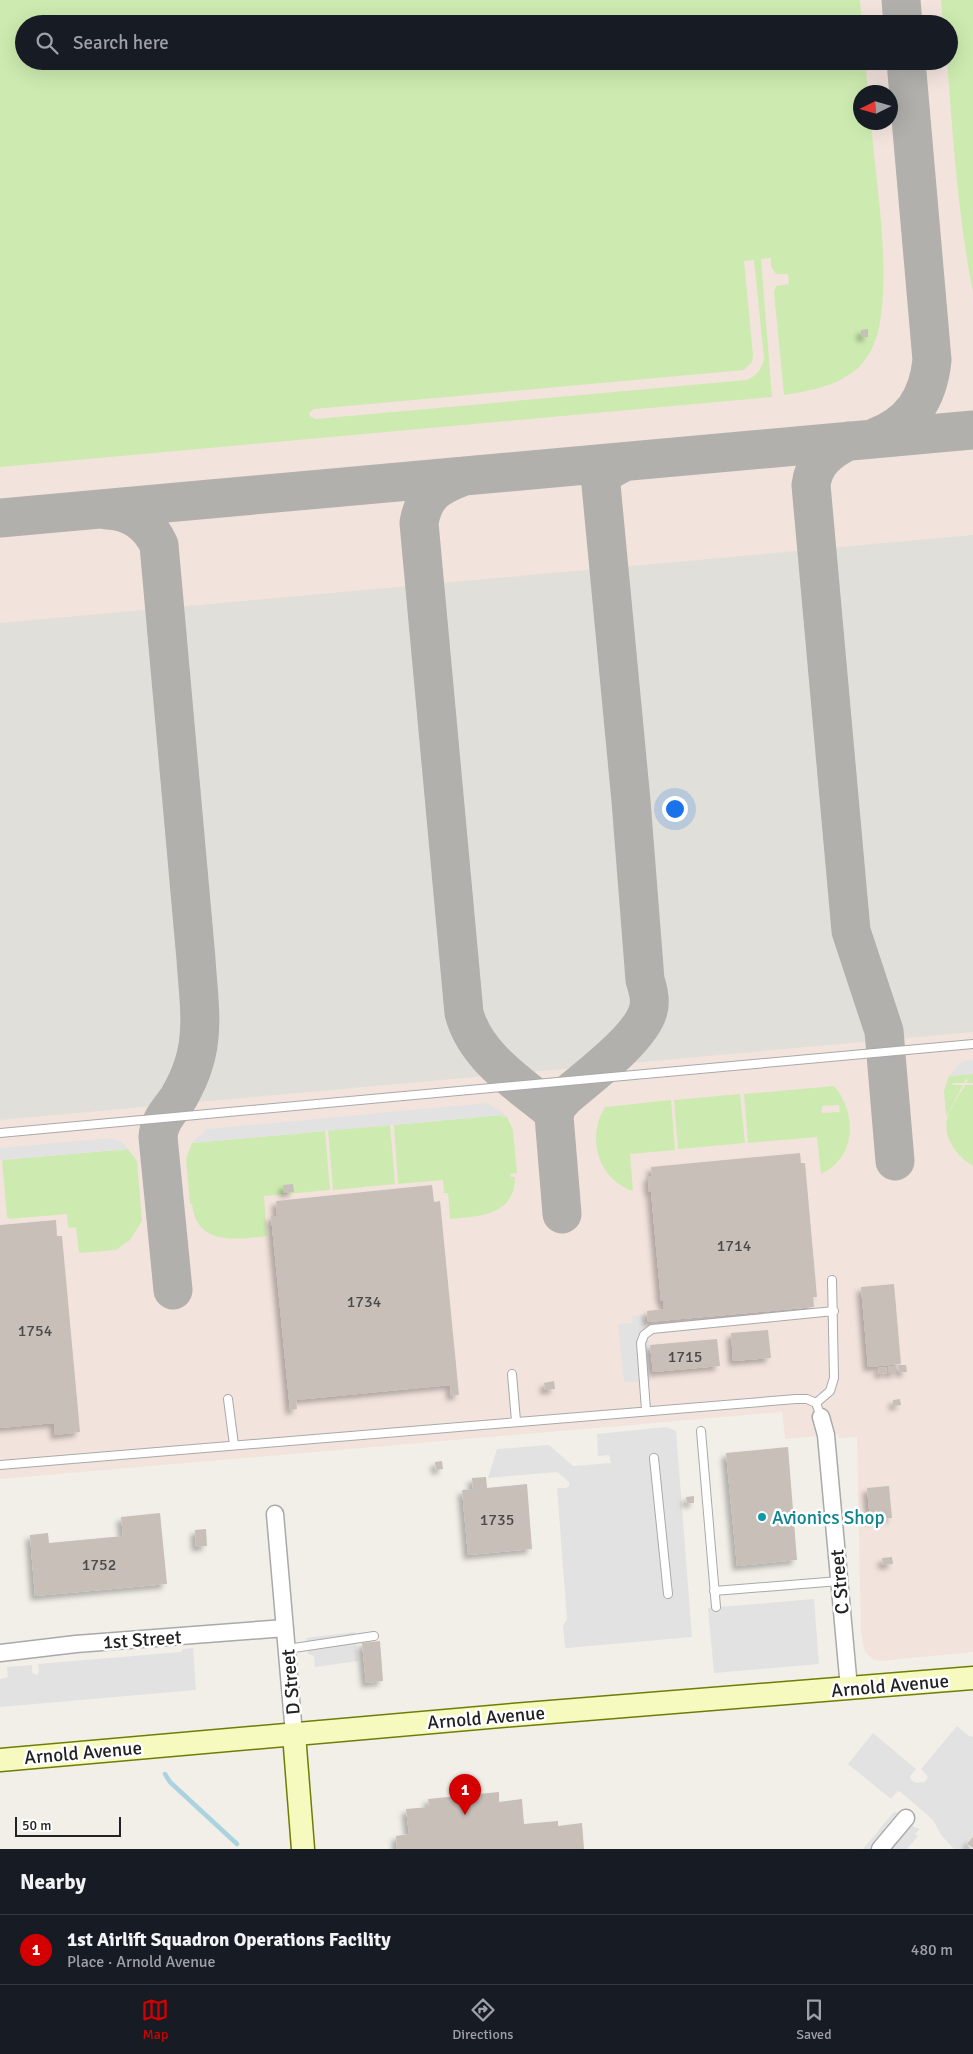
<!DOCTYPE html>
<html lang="en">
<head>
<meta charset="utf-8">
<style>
	:root { --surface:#171b24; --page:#242831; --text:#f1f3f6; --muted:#9ea1a6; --line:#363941; --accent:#d40000 }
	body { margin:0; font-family:Signika,sans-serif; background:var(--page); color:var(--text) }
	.compass { position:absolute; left:853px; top:85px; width:45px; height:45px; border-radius:50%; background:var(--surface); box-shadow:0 5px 20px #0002; rotate:265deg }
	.scale { position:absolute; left:15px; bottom:12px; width:106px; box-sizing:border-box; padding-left:5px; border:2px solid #222; border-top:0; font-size:14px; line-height:18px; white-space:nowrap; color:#222; -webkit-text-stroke:4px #fff; paint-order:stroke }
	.you { position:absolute; left:674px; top:808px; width:18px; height:18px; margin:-12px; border:4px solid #fff; border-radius:50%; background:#1a73e8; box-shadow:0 0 0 8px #1a73e833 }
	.badge { display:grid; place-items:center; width:32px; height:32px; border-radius:50%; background:var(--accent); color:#fff; font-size:16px; font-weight:700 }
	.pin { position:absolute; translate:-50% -41px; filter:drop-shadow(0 1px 2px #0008) }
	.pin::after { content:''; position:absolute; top:26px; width:18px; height:15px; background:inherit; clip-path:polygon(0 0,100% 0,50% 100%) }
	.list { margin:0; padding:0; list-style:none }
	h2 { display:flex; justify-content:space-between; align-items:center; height:65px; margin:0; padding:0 20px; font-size:21px }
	h2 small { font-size:16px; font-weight:400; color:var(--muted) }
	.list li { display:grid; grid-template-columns:32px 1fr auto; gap:15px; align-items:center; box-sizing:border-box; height:70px; padding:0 20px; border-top:1px solid var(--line) }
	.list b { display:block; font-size:19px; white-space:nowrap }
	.list p { margin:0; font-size:16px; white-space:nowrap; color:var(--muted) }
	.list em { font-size:16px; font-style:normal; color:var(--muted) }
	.icon { flex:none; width:28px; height:28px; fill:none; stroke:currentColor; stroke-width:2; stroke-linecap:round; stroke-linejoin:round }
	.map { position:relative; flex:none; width:973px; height:1849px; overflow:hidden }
	.search { position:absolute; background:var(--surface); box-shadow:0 5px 20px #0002; left:15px; right:15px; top:15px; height:55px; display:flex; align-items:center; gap:12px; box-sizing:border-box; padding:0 18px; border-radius:28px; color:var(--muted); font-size:19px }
	.sheet { height:135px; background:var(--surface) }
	nav { display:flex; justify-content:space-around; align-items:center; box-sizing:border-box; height:70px; border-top:1px solid var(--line); background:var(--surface); font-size:14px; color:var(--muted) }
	nav a { display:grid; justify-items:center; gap:2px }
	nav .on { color:var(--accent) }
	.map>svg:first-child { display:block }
	.military { fill:#f3e3dd; fill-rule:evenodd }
	.airport { fill:#e1dfda; fill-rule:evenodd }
	.grass { fill:#cdebb0; fill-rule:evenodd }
	.parking { fill:#e2e2e2 }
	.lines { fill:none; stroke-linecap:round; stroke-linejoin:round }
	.stream { stroke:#aad3df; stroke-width:4.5 }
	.taxiway { stroke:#b1b0ac; stroke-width:39 }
	.building { fill:#c7bfb8; filter:url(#shadow) }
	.lane-casing { stroke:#a9a9a9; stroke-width:10 }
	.street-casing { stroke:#a9a9a9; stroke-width:19 }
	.secondary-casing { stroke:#707d05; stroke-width:25 }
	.lane { stroke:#fff; stroke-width:8 }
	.street { stroke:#fff; stroke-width:16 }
	.secondary { stroke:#f7fabf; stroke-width:22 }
	.culture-dot { fill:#0f9aa8; stroke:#fff; stroke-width:2 }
	.labels { text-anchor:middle; stroke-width:5; stroke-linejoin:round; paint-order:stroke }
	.number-label { font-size:16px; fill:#4b4948 }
	.culture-label { font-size:19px; fill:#0d838f; stroke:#fff; text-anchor:start }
	.street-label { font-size:19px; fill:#222; stroke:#fff }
</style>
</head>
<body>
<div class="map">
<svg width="973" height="1849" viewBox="0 0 973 1849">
	<defs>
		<filter id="shadow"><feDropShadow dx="-4.5" dy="4.5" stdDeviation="2.5" flood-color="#0004"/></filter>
	</defs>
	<rect width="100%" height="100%" fill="#f2efe9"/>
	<path class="military" d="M0,0H973V1652L881,1661L874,1660L865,1652L861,1633L857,1437L839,1438L838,1434L785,1439L782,1412L0,1479ZM24,24H949V61H24ZM860,92H890V122H860Z"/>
	<path class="airport" d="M973,535V1032L0,1120V623ZM629,785L631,801L651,1030L645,980Z"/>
	<path class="grass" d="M0,0H860L862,24H24V61H865L868,92H860V122L871,123C876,184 891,267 879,328C876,342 869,357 858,368C838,386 809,391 784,395L774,292L776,286L789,284L788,274H776L771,267V258L761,259L772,397L0,467ZM754,260L764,359C762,369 756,376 747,380L315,419L310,416L309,413L314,409L744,370L752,362L753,355L744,261Z
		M941,0H973V292C958,219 953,136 947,61H949V24H943Z
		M973,1074V1083H966L968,1080L966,1079L964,1083H952L953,1085H963L946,1117L944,1091L949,1076Z
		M965,1085H973V1166C958,1157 943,1139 947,1120C948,1110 960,1094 965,1085Z
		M834,1086C857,1112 857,1158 821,1174L817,1137L748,1143L744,1094ZM839,1105L840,1112L822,1113V1106Z
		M740,1094L745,1143L678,1149L674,1100Z
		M671,1100L675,1150L630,1154L633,1191C598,1180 586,1137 605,1107Z
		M502,1115V1117H507L513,1130L517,1173L510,1174L511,1177H515C515,1216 479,1216 450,1219L448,1193H444L443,1180L398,1184L394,1125Z
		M390,1125L395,1184L333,1190L328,1130Z
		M325,1131L330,1190L264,1196L267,1236C237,1239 197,1247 192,1204H190L186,1159L192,1143Z
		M128,1149L137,1161L142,1221L130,1240L116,1250L79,1253L76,1227L68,1228L67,1214L9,1219L7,1217L2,1160Z"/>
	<path class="parking" d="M973,1060V1074L949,1076L959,1064L964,1061Z
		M487,1103L501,1111L507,1117H502L501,1115L192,1143L207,1129Z
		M112,1138L122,1142L128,1149L0,1160V1148Z
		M644,1315L649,1345L651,1382H624L618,1324L632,1323V1316Z
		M666,1427L676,1431L692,1637L567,1648L565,1647L563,1626L567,1619L557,1488H566L569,1486V1482L557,1472L488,1478L497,1449L549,1445L573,1466L611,1463L609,1455L598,1456L597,1434Z
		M814,1599L819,1664L714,1673L708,1608Z
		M355,1632L358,1661L315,1667L314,1656L308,1654L306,1638Z
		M193,1648L196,1690L0,1707V1679L8,1677L7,1667L32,1665V1673L37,1675L39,1672L38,1664L181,1652L183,1649Z
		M957,1726L969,1736L973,1737V1838L967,1845L971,1849H954L941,1835L933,1820L902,1793L898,1791L891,1799L848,1764L873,1733L916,1769L910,1776L911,1780L916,1783L925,1782L928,1777L921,1769Z
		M894,1812L900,1813L912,1823L914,1827L920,1829L915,1834L918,1836L907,1849H863Z"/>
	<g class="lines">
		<path class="stream" d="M165,1774L170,1782L237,1844"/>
		<path class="taxiway" d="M901,0L903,24
			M874,438C911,424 928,399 932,360L906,61
			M848,441C828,451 814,462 811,485L851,931L884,1031L895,1161
			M464,476C438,486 424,493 419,523L464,1013C475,1056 518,1083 551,1110L554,1116
			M107,510C131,511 149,523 159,545L196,959C198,994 205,1031 193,1066C190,1076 184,1088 179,1097C170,1111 159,1120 158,1137L173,1290
			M0,518L973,430
			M562,1214L554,1116L557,1106L565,1097C588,1077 640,1039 648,1011C651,1002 648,989 645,980L631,801L601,485L605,472L624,462"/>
	</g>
	<path class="building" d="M868,329V337H861V330Z
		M800,1153L801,1163H805L817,1297H813L814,1307L648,1322L647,1311L664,1309L663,1301H661L651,1192H649L648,1176H652L651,1167Z
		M293,1184L294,1192L284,1193L283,1185Z
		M432,1185L434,1202L440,1201L459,1395L451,1396L450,1385L296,1400L297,1409L290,1410L271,1216H277L276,1201Z
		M56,1220L57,1236H62L80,1432L55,1435L54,1423L0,1428V1225Z
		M894,1284L901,1364L868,1367L861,1287Z
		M768,1330L771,1358L733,1361L731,1333Z
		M717,1339L720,1366L653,1372L650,1345Z
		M898,1365H906L907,1372H899Z
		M888,1366H896V1373H888Z
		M886,1367L887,1373L879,1374L878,1368Z
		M554,1381L555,1389L545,1390L544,1383Z
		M900,1399L901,1405L893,1406V1400Z
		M788,1447L797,1560L737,1566L726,1453Z
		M442,1461L443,1469L436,1470L435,1462Z
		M486,1477L487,1488L527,1484L532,1549L468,1555L462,1490L473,1489L472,1478Z
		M889,1486L892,1518L870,1520L867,1488Z
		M694,1496V1503H687L686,1497Z
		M160,1513L167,1584L35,1596L30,1535L48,1533L49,1543L123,1536L121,1517Z
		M206,1529L207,1546L196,1547L195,1530Z
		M892,1557L893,1564L883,1565L882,1558Z
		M380,1641L383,1681L366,1683L362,1643Z
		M499,1792V1802L522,1799L524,1824L558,1821V1826L582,1823L584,1849H397L396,1836L409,1834L406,1809L429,1807L428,1799Z
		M973,1837V1848L967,1844Z"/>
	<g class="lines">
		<defs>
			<path id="lane" d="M0,1133L973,1044
				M512,1374L516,1421
				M228,1399L234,1445
				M816,1403L830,1391L834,1378L832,1280
				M646,1410L641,1343L644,1335L652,1329L834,1311
				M701,1431L716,1607
				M654,1458L668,1594
				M0,1465L796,1399H807L816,1403L821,1417
				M714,1591L839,1581
				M287,1649L374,1636"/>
			<path id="street" d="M821,1417L826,1435L849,1688
				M275,1514L294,1734
				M0,1653L76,1644L285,1628
				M880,1849L906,1818"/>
			<path id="secondary" d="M294,1734L303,1849
				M0,1760L513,1715L973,1678"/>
		</defs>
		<use href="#lane" class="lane-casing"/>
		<use href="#street" class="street-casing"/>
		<use href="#secondary" class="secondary-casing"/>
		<use href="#lane" class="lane"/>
		<use href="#street" class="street"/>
		<use href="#secondary" class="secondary"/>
	</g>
	<circle class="culture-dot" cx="762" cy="1517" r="5"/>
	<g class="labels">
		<g class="number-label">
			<text x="734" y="1251">1714</text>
			<text x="364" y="1307">1734</text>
			<text x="35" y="1336">1754</text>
			<text x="685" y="1362">1715</text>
			<text x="497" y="1525">1735</text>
			<text x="99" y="1570">1752</text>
		</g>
		<g class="culture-label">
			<text x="772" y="1524">Avionics Shop</text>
		</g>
		<g class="street-label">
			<text transform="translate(839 1582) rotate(-95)" y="7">C Street</text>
			<text transform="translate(142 1639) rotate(-4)" y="7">1st Street</text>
			<text transform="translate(290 1682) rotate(-95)" y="7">D Street</text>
			<text transform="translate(890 1685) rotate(-5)" y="7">Arnold Avenue</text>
			<text transform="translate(486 1717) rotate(-5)" y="7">Arnold Avenue</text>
			<text transform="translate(83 1752) rotate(-5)" y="7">Arnold Avenue</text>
		</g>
	</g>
</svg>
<svg class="compass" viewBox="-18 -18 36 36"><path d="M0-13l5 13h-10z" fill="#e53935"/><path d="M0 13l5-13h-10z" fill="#9ea1a6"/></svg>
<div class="scale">50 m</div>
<div class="you"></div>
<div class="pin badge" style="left:465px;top:1815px">1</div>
<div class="search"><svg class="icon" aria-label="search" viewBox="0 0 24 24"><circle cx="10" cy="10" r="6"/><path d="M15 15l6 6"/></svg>Search here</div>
</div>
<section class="sheet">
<h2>Nearby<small></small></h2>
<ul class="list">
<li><span class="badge">1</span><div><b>1st Airlift Squadron Operations Facility</b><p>Place · Arnold Avenue</p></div><em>480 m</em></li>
</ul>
</section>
<nav>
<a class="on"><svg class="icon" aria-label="map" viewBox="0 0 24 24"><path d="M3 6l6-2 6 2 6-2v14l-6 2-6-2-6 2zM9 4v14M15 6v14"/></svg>Map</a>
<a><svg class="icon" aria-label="directions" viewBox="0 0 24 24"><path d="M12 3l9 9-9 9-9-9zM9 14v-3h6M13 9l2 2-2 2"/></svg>Directions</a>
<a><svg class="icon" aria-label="saved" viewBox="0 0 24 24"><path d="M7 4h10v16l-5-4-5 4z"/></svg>Saved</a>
</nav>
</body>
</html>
